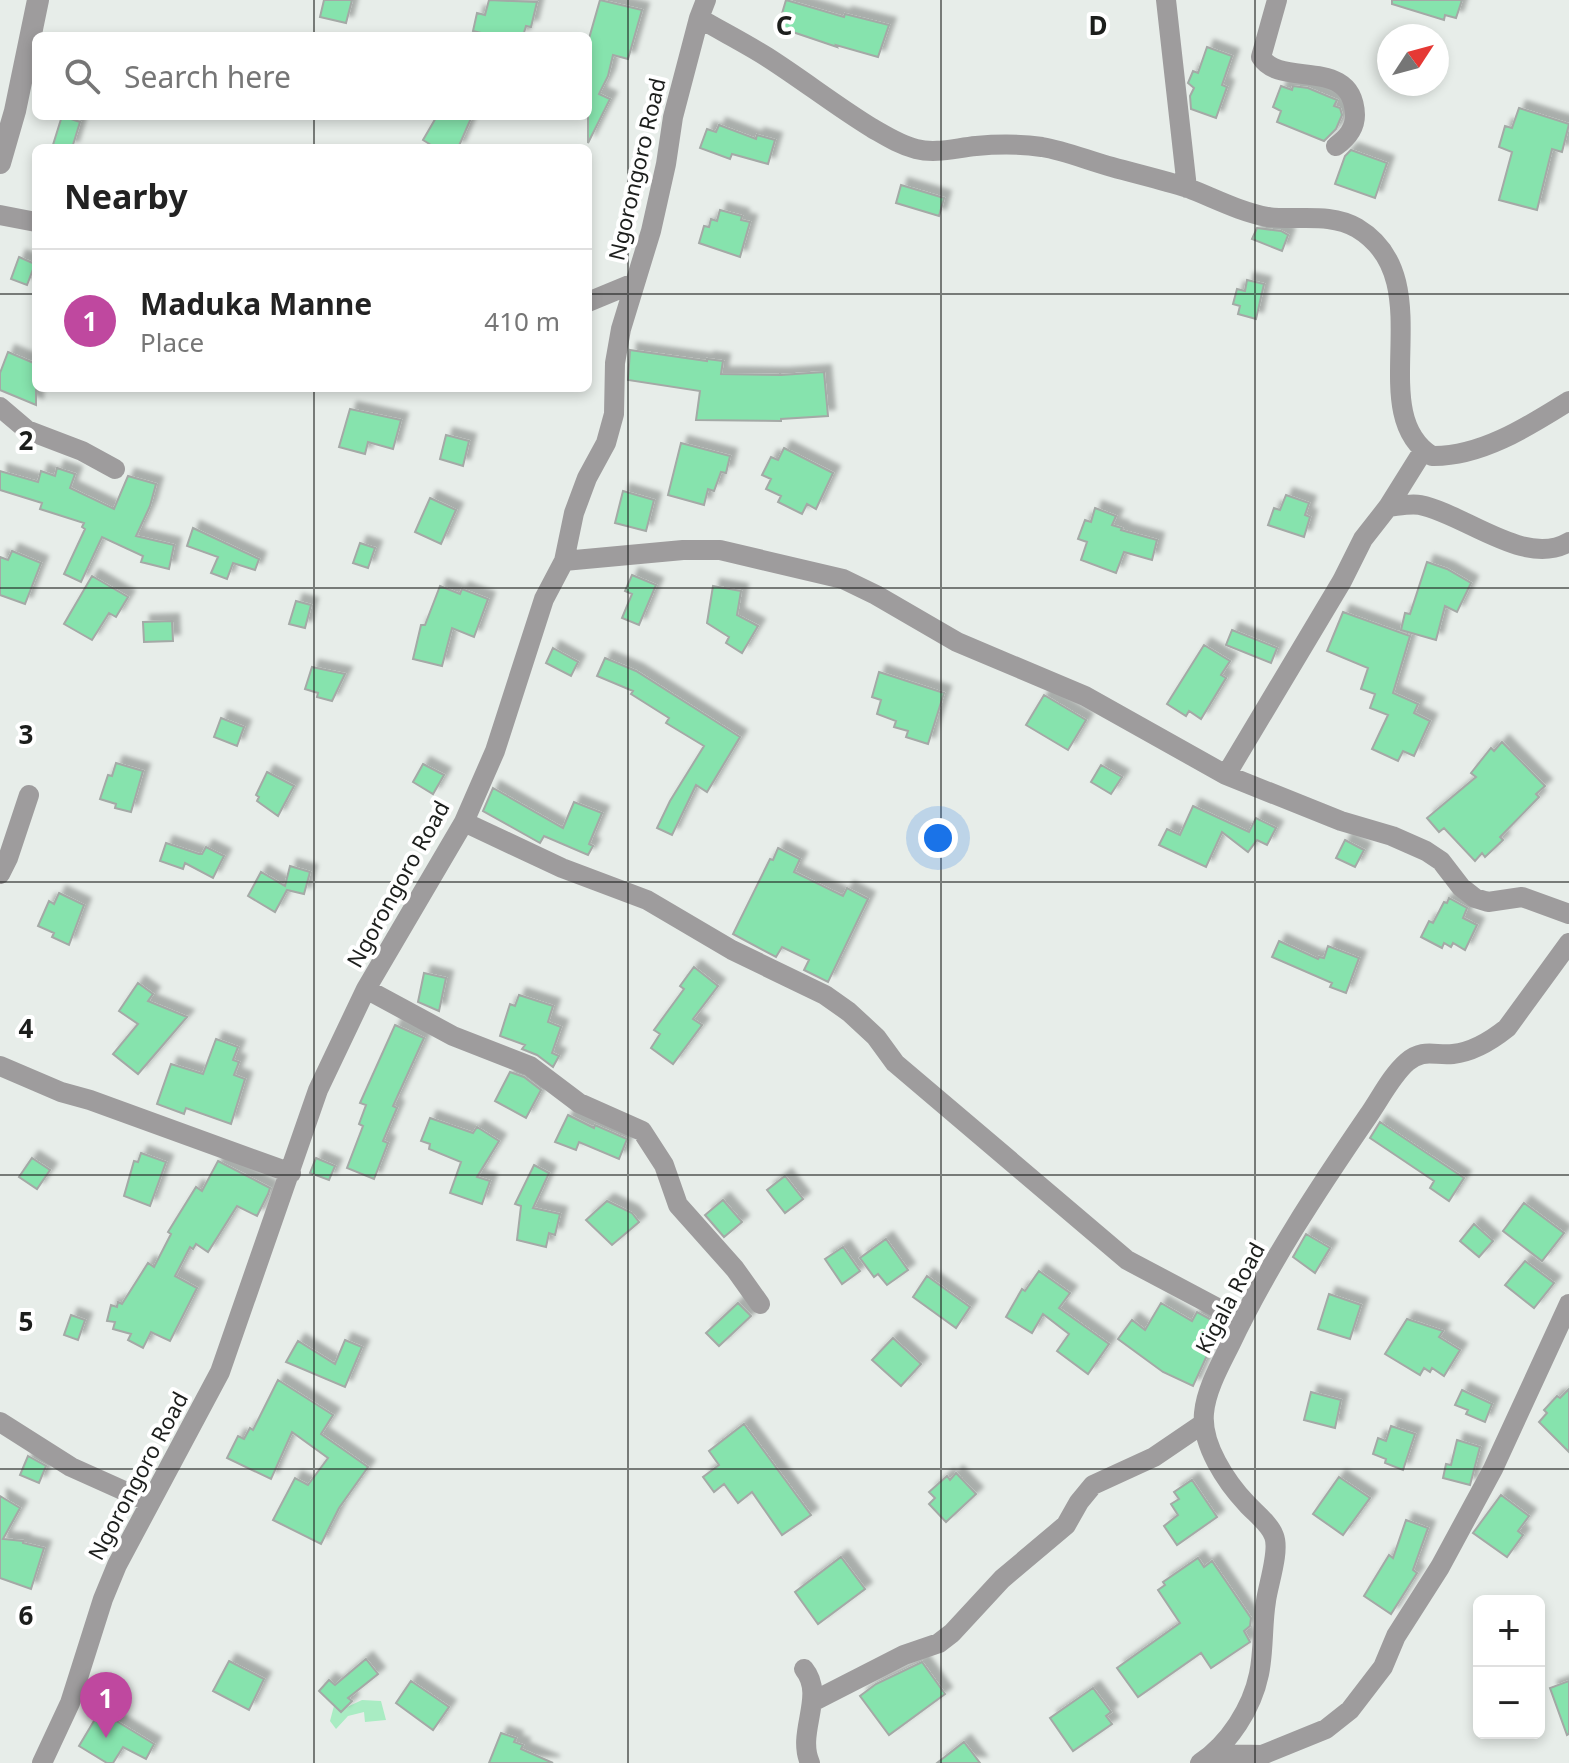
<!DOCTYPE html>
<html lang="en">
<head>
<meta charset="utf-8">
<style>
	:root { --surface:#fff; --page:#f2f2f2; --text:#222; --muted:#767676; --line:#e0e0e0; --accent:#bf489f }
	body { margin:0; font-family:"Noto Sans",sans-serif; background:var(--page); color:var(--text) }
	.controls { position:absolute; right:24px; bottom:24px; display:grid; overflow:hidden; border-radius:12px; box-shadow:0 4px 12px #0003 }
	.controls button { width:72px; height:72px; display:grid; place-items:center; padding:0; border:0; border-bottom:2px solid var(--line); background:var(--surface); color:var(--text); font:40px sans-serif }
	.compass { position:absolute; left:1377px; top:24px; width:72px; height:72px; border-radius:50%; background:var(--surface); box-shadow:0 4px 12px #0003; rotate:54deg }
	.you { position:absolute; left:938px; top:838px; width:28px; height:28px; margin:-20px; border:6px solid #fff; border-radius:50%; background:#1a73e8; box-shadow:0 0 0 12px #1a73e833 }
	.badge { display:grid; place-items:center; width:52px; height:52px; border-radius:50%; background:var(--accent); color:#fff; font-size:26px; font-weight:700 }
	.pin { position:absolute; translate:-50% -66px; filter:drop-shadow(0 2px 4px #0008) }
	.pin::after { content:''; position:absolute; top:42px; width:28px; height:24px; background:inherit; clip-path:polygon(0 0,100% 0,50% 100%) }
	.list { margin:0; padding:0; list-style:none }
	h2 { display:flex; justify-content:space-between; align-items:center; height:104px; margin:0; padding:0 32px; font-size:34px }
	h2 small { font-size:26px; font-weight:400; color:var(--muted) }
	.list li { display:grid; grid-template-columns:52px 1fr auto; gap:24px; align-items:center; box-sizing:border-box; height:144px; padding:0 32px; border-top:2px solid var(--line) }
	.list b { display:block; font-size:30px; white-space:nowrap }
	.list p { margin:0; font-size:26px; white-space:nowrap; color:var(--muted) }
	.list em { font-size:26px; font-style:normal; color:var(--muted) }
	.icon { flex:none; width:44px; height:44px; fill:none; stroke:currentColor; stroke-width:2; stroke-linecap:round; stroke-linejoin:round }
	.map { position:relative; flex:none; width:1569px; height:1763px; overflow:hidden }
	.search { position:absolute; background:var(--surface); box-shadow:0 4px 12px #0003; left:32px; top:32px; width:560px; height:88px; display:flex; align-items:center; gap:20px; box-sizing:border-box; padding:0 28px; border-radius:12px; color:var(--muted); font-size:30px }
	.panel { position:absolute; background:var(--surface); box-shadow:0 4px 12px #0003; left:32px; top:144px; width:560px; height:248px; border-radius:12px }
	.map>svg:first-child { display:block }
	.green { fill:#a9ecc3 }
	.building { fill:#86e3ad; stroke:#a4a9a6; stroke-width:2; filter:url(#shadow) }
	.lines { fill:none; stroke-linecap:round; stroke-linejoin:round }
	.minor { stroke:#9e9c9d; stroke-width:20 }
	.tertiary { stroke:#9e9c9d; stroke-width:22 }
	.grid { fill:none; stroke:#1c1e1c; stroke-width:2; stroke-opacity:0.55 }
	.labels { text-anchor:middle; stroke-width:8; stroke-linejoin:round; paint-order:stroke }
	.street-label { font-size:22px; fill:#1c1e1c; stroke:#fff }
	.grid-label { font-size:26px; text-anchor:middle; font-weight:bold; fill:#1c1e1c; stroke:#fff; stroke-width:8; stroke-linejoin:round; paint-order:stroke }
</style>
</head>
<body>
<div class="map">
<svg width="1569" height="1763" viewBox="0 0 1569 1763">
	<defs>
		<filter id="shadow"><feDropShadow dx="7" dy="-7" stdDeviation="2" flood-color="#0004"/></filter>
	</defs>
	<rect width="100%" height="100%" fill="#e7ede9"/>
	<path class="green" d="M362,1700L381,1701L386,1720L365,1722L364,1712L348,1716L336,1729L330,1721L335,1702L347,1707Z"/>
	<path class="building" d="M324,0H352L346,23L320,17Z
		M489,0L537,2L531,27L526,26L523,36H494L473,31L477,13L485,15Z
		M600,0L642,10L628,59L613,55L608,76L599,94L610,99L588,143V42Z
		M786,0L844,17L845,14L889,25L878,57L836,45L837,47L778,27Z
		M1392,0H1462L1456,18L1445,15L1444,20L1392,4Z
		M1207,47L1232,56L1222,85L1227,87L1216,118L1191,109L1190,96L1194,88L1188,83L1193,71L1198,73Z
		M1281,86L1292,90L1293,86L1308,88L1337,100L1334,106L1340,108L1342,115L1336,129L1324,141L1277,122L1281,111L1273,107Z
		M1519,108L1569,124L1562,152L1552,149L1537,210L1499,200L1512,152L1499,147L1505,126L1512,128Z
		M62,116L80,122L72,148H52Z
		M437,116H472L458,148H436L423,140Z
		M719,125L756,139L757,135L775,140L768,164L732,154L730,159L700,148L707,129L716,132Z
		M1351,150L1387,163L1375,198L1335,184L1345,156Z
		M901,185L944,198L939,216L896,203Z
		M720,210L742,216L741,220L750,222L740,257L699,243L704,226L709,227L711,219L717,221Z
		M1257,228L1281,231L1288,235L1282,251L1252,239Z
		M19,257L35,264L27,285L11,279Z
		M1247,280L1264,284L1256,319L1238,314L1240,306L1233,304L1237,289L1245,291Z
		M630,350L707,361V359L723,361L721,374L781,375L824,372L828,416L781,419V421L696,420L700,391L628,380Z
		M8,352L36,364V405L0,390V373Z
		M350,409L401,420L393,449L368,442L365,454L339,447Z
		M446,435L469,441L463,466L440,459Z
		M681,443L730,456L726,473L721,472L714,491L708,489L704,505L668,495Z
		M784,448L833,473L816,509L807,504L802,514L778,502L781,496L766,489L771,479L762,475L771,457L778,460Z
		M57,468L75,474L70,488L114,509L128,476L156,484L150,506L136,536L174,545L169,569L141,562L143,556L102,537L81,582L64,574L85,529L82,527L84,523L40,509L42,503L0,490V471L38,482L41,471L55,476Z
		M623,491L654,500L646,531L615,523Z
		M1286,495L1309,503L1305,515L1310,517L1304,537L1268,525L1274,508L1280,510Z
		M430,498L456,510L441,544L415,532Z
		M1095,508L1116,516L1112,525L1122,528L1121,530L1157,540L1152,560L1124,552L1116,573L1081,560L1087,542L1078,539L1085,520L1091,522Z
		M193,528L259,559L255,570L233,563L227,579L211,573L218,557L187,546Z
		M360,543L375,548L368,568L353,563Z
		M12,551L41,563L25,604L0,595V557L8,560Z
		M1427,562L1447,569L1471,583L1457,612L1445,606L1436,640L1401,630L1405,613L1410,614Z
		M632,575L656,585L639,625L622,618L632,594L625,591Z
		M92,576L128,597L116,617L109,613L92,640L64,624Z
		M440,586L460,594L462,589L488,599L474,637L452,628L442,666L413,659L421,625H425Z
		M713,586L741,591L737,615L758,626L742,653L726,643L729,637L707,623Z
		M296,601L311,605L305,628L289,624Z
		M1343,612L1410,636L1393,693L1418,704L1414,713L1430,721L1414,756L1403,751L1398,761L1372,749L1388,715L1370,708L1375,694L1361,689L1368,668L1327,651Z
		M172,621L173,641L144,642L143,622Z
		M1232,630L1277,648L1271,663L1226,645Z
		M1204,645L1230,661L1221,675L1226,678L1201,719L1189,711L1186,716L1167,704Z
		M553,648L578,662L571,676L546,663Z
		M605,658L636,671L740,737L707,792L696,785L672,835L657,828L670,801L704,746L666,723L669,718L631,694L633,691L597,676Z
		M312,667L345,674L332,701L317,697L318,693L305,689Z
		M879,672L944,693L928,744L906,737L908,731L894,727L896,721L877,714L881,700L872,697Z
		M1044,695L1086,720L1068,750L1026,725Z
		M221,718L244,727L237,746L214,737Z
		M1502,742L1545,786L1536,794L1539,797L1500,837L1503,840L1485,857L1482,853L1475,861L1444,828L1439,832L1427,818L1476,777L1471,773L1491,748L1494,751Z
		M116,763L143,771L131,812L115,808L116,804L100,799L108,775L112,776Z
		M423,764L444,775L433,794L413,782Z
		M1101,765L1122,777L1111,794L1091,782Z
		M267,772L294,786L278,816L257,801L259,797L256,795Z
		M493,788L563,828L574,802L602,813L589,844L593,846L588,855L544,836L540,843L483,811Z
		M1193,806L1249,832L1256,818L1276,828L1267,845L1257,840L1248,852L1222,832L1206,867L1159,845L1167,829L1180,835Z
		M1345,840L1364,850L1355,867L1336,858Z
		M166,843L199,854H202L206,847L224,856L213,878L185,863L183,869L160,861Z
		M778,848L800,859L794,872L843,896L847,888L868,899L828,982L804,970L809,960L782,947L776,957L733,934L770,859L773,860Z
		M290,866L310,872L304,894L287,890L275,912L248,896L261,872L285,886Z
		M59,893L84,905L69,945L52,937L54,933L38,926L49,901L54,904Z
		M1449,898L1467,908L1463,918L1477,925L1465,950L1453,943L1451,947L1444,943L1442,948L1421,937L1429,921L1433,923L1444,902L1447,903Z
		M1279,941L1318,959L1319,957L1324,958L1328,946L1359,958L1346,993L1330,987L1332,983L1272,957Z
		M694,967L718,986L693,1019L702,1025L673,1064L651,1048L660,1034L654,1030L684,989L680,986Z
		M424,973L446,978L439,1011L418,1002Z
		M138,983L153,994L148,1001L187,1017L138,1074L113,1054L138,1024L119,1011Z
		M519,995L553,1006L548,1022L561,1027L552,1053L559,1056L553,1067L537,1055L522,1049L525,1045L500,1036L510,1004L515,1006Z
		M395,1025L424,1038L393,1106L397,1108L383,1141L388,1143L374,1179L347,1168L363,1126L359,1124L366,1105L360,1103Z
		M216,1039L238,1047L233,1060L239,1062L234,1075L245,1079L231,1124L186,1108L184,1114L157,1104L171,1064L203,1074Z
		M510,1072L524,1077L541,1090L526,1118L495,1101Z
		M568,1115L594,1128L595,1125L627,1139L619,1159L579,1142L576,1150L555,1142Z
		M430,1118L473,1133L477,1127L499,1141L477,1177L490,1181L482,1204L450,1193L461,1162L429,1149L430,1144L421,1141Z
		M1380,1122L1464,1178L1449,1201L1430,1188L1434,1181L1370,1138Z
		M141,1153L166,1162L150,1206L124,1196L134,1161L138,1162Z
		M32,1158L50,1170L37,1189L19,1177Z
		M316,1158L335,1166L329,1180L310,1173Z
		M218,1161L270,1188L268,1194L257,1216L237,1206L208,1252L196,1244L193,1249L190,1247L175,1276L197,1288L170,1341L151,1332L143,1348L128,1340L131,1334L113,1329L115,1322L107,1321L111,1305L117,1307L118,1302L122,1304L148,1263L154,1267L171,1234L168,1232L196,1187L202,1191Z
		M534,1165L549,1173L533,1208L560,1214L555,1235L549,1233L546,1247L517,1240L521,1206L515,1204Z
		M785,1176L803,1199L785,1213L767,1190Z
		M723,1200L742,1222L724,1237L705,1215Z
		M607,1201L632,1213L639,1222L612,1245L586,1220Z
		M1524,1203L1564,1233L1542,1261L1503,1231Z
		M1474,1224L1493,1241L1479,1257L1460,1241Z
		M1306,1234L1330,1248L1315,1273L1293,1257Z
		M886,1239L908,1270L887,1285L878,1274L874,1277L860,1258Z
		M843,1247L860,1271L842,1284L825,1259Z
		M1525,1261L1554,1283L1534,1308L1505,1285Z
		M1039,1271L1070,1293L1059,1308L1109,1344L1088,1374L1057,1351L1069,1334L1043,1314L1032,1333L1006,1317L1022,1289L1025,1291Z
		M927,1276L970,1307L956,1328L913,1297Z
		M1329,1294L1361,1305L1350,1339L1318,1329Z
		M738,1303L751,1316L719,1346L706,1333Z
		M1161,1303L1192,1321L1197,1312L1221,1325L1193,1386L1163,1372L1118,1339L1132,1320L1145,1330Z
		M71,1315L85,1320L78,1340L64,1335Z
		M1407,1319L1443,1331L1439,1337L1460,1350L1444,1376L1432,1368L1430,1372L1424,1368L1420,1375L1385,1354Z
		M893,1338L921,1364L901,1386L872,1360Z
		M345,1340L362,1347L345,1387L286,1362L298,1341L335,1364Z
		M278,1380L333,1415L321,1434L368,1467L339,1508L321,1544L273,1520L295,1478L308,1485L328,1458L292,1432L271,1479L227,1458L238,1436L244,1439L250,1428L253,1430Z
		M1569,1389V1452L1539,1422L1547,1413L1544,1410L1557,1396L1560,1398Z
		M1462,1390L1492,1404L1485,1422L1466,1414L1468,1410L1455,1405Z
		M1311,1392L1341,1400L1335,1428L1304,1420Z
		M744,1424L811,1515L782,1535L752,1492L738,1503L724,1484L714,1492L703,1477L719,1465L709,1451Z
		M1391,1426L1415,1434L1403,1470L1385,1463L1386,1459L1373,1454L1378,1438L1386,1441Z
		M1457,1440L1480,1447L1470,1485L1443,1478L1446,1464L1451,1465Z
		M28,1456L46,1466L39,1483L20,1475Z
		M956,1473L976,1494L946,1522L929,1504L935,1498L929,1492L947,1476L950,1480Z
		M1339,1477L1370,1498L1343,1535L1313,1514Z
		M1192,1480L1217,1517L1177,1545L1164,1526L1178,1515L1171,1504L1179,1499L1174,1492Z
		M1501,1495L1529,1516L1518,1531L1523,1535L1507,1557L1473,1533Z
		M0,1496L20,1508L3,1539L23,1541V1543L44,1548L31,1589L0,1578Z
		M1406,1520L1428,1528L1413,1570L1417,1573L1391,1614L1364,1596L1389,1555L1393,1558Z
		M841,1557L865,1589L818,1624L795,1592Z
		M1198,1558L1204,1567L1212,1561L1251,1618L1250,1626L1244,1631L1250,1642L1211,1668L1201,1653L1138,1697L1117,1668L1180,1623L1158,1590L1165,1585L1163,1582Z
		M366,1659L378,1674L348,1698L352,1701L341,1712L319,1691L329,1680L335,1685Z
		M229,1661L264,1679L249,1710L213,1691Z
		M922,1662L945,1694L889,1735L860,1696L876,1684Z
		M411,1681L449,1707L433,1730L396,1703Z
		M1569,1681V1734L1567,1735L1550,1688Z
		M1093,1688L1111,1712L1106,1716L1112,1724L1073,1751L1050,1718Z
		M100,1711L154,1744L146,1759L123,1747L113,1763H107L79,1746Z
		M501,1733L516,1738L514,1742L523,1745L521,1749L553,1763H489Z
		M964,1742L980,1763H937Z"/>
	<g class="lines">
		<path class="minor" d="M1166,0L1187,188
			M1277,0L1261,57C1280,89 1353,55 1355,115C1355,129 1347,138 1336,146
			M699,18C721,31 745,43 767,57C803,80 836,106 872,128C886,136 900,145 916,149C936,154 955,148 976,146C998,144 1021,144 1042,147C1066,151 1089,161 1112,167C1137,174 1163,180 1188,188C1214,198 1240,212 1268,217C1297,221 1329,212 1357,228C1444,280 1361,412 1432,456C1481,457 1529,426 1569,401
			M0,215L36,222
			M588,302L634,283
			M0,407L27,430L82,451L115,469
			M1388,507L1423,451
			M564,561L683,550H720L843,579L876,595L957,642L1085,696L1226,775L1341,821L1392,836L1426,851L1441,861L1461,887L1475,898L1488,902L1522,897L1569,914
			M1226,775L1342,581L1363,539L1388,507C1398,506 1411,503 1420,505C1465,514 1525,568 1569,542
			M464,822L562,868L647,900L732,950L825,995L849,1012L876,1037L895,1063L1127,1260L1242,1321
			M0,874L8,858L29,795
			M366,989L453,1036L530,1066L579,1103L642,1131L664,1165L678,1205L735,1269L760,1304
			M0,1066L61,1092L90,1100L291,1173
			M0,1422L71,1467L149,1502
			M804,1669C826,1696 796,1732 810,1763
			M812,1702L904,1655L939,1643L952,1633L1002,1579L1066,1525L1079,1502L1093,1485L1154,1457L1204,1423
			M1215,1754L1262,1755L1326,1729L1350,1710L1383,1667L1396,1636L1440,1567L1493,1469L1569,1304
			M42,1763L70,1703L103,1599L117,1565L220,1372L318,1090L366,989L464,822L495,751L544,599L564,561L574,513L587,478L606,443L614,414L615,363L621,329L651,231L666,164L673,117L699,18L706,0
			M1200,1763C1229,1744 1252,1708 1259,1674C1264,1650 1262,1625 1266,1601C1268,1585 1280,1551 1274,1536C1270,1524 1255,1513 1247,1504C1226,1482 1201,1444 1204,1413C1206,1390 1220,1365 1230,1345C1268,1265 1318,1189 1368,1116C1380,1099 1391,1076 1407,1062C1423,1048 1435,1056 1453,1054C1472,1052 1492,1040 1507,1028L1569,943"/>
		<path class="tertiary" d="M0,163L15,111L38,0"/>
	</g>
	<path class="grid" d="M314,0V36M628,0V1763M941,0V1763M1255,0V1763M314,116V148M0,294H36M588,294H1569M314,388V1763M0,588H1569M0,882H1569M0,1175H1569M0,1469H1569"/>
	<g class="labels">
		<g class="street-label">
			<text transform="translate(637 169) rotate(-77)" y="8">Ngorongoro Road</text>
			<text transform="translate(398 884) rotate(-61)" y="8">Ngorongoro Road</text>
			<text transform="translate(1230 1298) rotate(-62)" y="8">Kigala Road</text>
			<text transform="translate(138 1476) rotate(-62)" y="8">Ngorongoro Road</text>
		</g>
	</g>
	<g class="grid-label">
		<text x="784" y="35">C</text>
		<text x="1098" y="35">D</text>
		<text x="26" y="450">2</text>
		<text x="26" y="744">3</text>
		<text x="26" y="1038">4</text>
		<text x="26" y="1331">5</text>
		<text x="26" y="1625">6</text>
	</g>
</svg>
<div class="controls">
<button>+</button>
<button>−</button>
</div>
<svg class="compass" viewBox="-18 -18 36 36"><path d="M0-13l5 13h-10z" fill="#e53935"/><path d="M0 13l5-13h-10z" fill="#767676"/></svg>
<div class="you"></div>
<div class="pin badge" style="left:106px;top:1738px">1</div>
<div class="search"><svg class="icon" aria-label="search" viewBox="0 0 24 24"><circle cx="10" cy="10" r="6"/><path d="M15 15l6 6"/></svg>Search here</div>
<section class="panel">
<h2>Nearby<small></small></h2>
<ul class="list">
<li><span class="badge">1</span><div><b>Maduka Manne</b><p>Place</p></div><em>410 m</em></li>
</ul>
</section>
</div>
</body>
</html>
